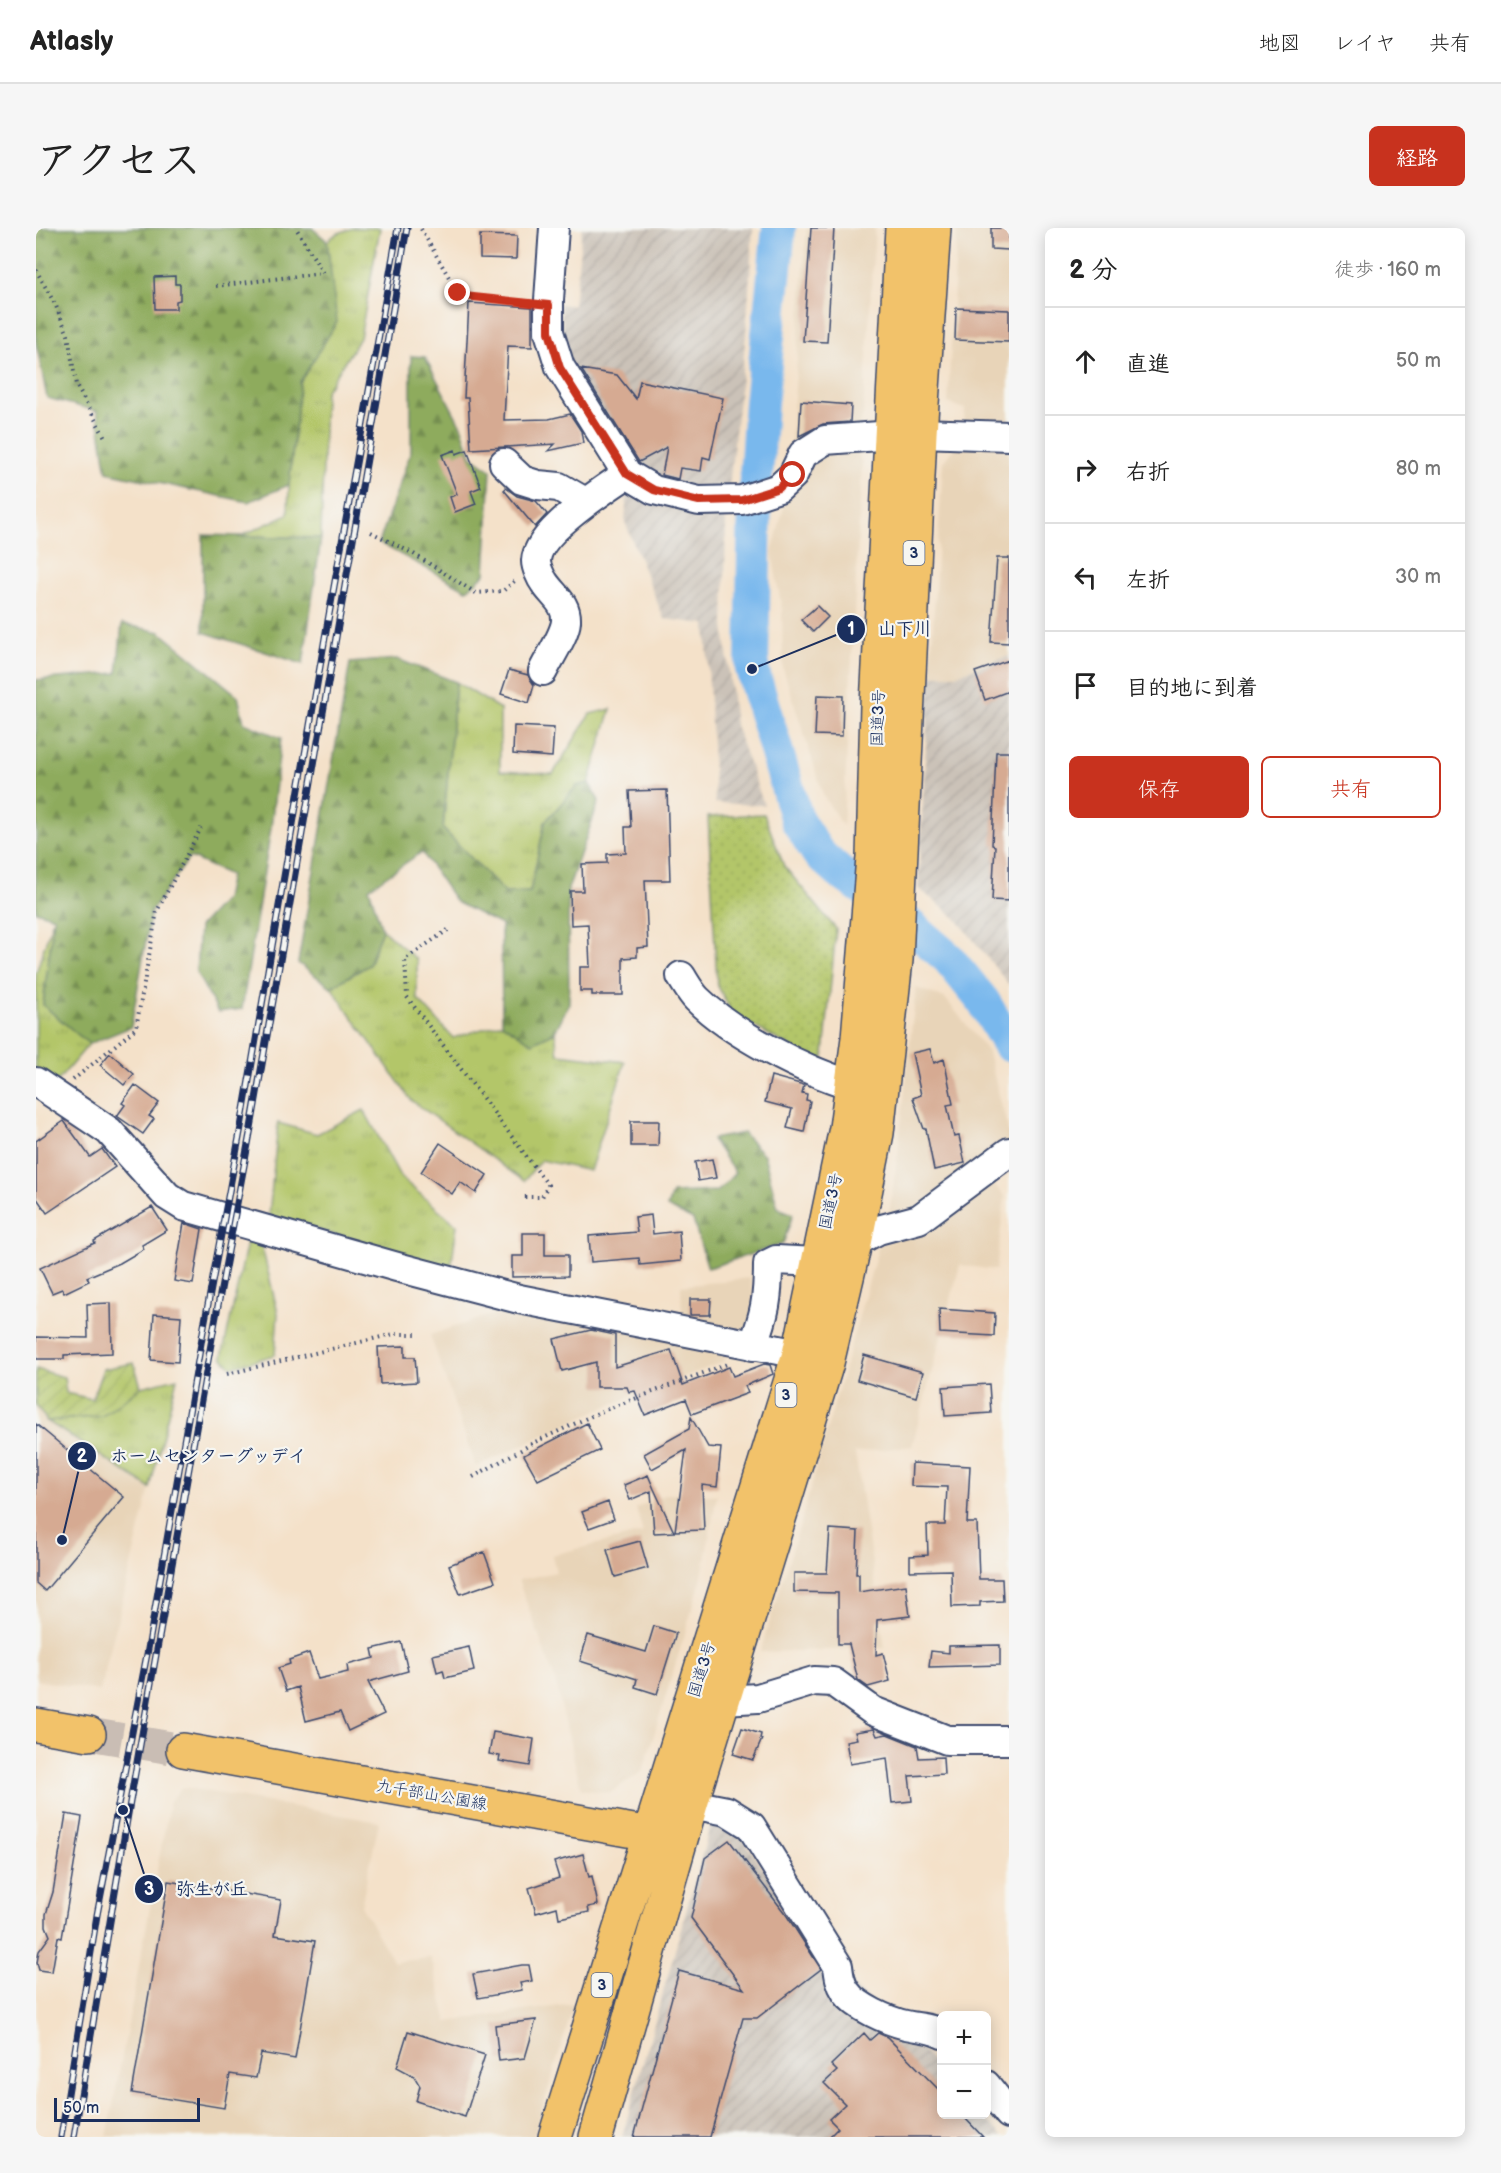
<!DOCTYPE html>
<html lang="ja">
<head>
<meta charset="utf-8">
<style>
	:root { --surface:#fff; --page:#f6f6f6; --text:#222; --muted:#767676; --line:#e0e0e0; --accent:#c8321e }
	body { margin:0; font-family:"Balsamiq Sans","Klee One",sans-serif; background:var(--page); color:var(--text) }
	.controls { position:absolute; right:18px; bottom:18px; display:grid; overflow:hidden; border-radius:9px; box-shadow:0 3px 15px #0003 }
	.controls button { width:54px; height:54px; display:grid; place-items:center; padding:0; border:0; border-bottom:2px solid var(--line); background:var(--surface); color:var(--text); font:30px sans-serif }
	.scale { position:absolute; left:18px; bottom:15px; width:146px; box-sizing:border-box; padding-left:6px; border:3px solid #1b2f5e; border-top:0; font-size:16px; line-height:21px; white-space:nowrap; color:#1b2f5e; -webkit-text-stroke:4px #f6f6f2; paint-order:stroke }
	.stop { position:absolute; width:18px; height:18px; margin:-14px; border:4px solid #c8321e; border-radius:50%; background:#fff }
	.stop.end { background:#c8321e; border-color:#fff; box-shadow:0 2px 6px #0008 }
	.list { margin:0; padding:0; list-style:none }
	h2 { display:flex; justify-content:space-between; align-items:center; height:78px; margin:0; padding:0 24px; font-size:26px }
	h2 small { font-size:20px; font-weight:400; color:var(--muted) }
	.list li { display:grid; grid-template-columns:39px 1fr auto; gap:18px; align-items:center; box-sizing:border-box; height:108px; padding:0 24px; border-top:2px solid var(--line) }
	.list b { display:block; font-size:22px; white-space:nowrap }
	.list em { font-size:20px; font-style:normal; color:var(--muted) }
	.actions { display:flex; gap:12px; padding:18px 24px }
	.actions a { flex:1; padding:14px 0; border:2px solid var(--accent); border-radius:9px; text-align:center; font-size:21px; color:var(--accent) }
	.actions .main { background:var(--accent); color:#fff }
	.icon { flex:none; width:33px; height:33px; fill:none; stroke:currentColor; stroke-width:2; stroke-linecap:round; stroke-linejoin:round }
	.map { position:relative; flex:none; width:973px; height:1909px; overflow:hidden; border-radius:9px }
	header { display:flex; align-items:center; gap:36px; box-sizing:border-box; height:84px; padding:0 30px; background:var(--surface); border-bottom:2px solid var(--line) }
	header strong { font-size:28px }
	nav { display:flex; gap:33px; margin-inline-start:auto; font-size:21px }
	.intro { display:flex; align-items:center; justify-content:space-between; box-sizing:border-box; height:144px; padding:0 36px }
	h1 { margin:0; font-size:42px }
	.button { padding:15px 27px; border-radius:9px; background:var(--accent); color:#fff; font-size:21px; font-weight:700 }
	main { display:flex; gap:36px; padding:0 36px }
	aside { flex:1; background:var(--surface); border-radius:9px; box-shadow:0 3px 15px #0003 }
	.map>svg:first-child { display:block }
	.built { fill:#e8d4b8 }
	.industrial { fill:url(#industrial-furrows) }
	.grass { fill:url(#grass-tufts); stroke:#677a64; stroke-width:1.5 }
	.forest { fill:url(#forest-firs); stroke:#546d5e; stroke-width:1.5 }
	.park { fill:url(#park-dots); stroke:#677a64; stroke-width:1.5 }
	.garden { fill:url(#garden-furrows); stroke:#677a64; stroke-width:1.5 }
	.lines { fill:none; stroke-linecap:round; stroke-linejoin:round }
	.river { stroke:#79b8ed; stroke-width:34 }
	.building { fill:#d6aa92 }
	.major-tunnel { stroke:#c9bdb4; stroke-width:33; stroke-dasharray:33 16; stroke-linecap:butt }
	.minor-casing { stroke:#3c4a6e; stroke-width:32 }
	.major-casing { stroke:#3c4a6e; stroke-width:36 }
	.highway-casing { stroke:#3c4a6e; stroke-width:36 }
	.path { stroke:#3c4a6e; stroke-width:4; stroke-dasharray:1.5 4.5; stroke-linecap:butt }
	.minor { stroke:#fff; stroke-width:28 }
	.major { stroke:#f2c26a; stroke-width:33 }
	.highway { stroke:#f2c26a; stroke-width:33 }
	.rail-casing { stroke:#1b2f5e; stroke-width:7 }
	.rail { stroke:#f6f6f2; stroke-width:4.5; stroke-dasharray:14; stroke-linecap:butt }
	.route { stroke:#c8321e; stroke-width:8 }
	.labels { text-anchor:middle; stroke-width:4.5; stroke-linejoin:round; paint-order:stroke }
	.shield { fill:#f6f6f2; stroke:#5d6b8a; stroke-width:1.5 }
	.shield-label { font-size:15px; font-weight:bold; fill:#1b2f5e }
	.street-label { font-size:16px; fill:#1b2f5e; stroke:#f6f6f2 }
	.leader { fill:none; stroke:#1b2f5e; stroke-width:2 }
	.callout-dot { fill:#1b2f5e; stroke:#f6f6f2; stroke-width:2 }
	.mark-label { font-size:18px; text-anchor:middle; font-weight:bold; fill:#fff }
	.callout-label { font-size:18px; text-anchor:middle; font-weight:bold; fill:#1b2f5e; stroke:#f6f6f2; stroke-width:4.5; stroke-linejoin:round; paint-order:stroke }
</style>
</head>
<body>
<header>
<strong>Atlasly</strong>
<nav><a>地図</a><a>レイヤ</a><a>共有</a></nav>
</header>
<div class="intro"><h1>アクセス</h1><a class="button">経路</a></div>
<main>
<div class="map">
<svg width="973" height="1909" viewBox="0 0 973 1909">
	<defs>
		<pattern id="industrial-furrows" width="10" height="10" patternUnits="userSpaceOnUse" patternTransform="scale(1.5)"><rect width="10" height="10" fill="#cbc2b8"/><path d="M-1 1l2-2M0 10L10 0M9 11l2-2" fill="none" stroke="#aea7a1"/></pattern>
		<pattern id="grass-tufts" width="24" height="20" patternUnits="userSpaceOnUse" patternTransform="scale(1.5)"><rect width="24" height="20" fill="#b3c669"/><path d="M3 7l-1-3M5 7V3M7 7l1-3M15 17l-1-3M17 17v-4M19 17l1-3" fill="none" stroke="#99aa5d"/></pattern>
		<pattern id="forest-firs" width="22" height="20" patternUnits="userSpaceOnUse" patternTransform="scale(1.5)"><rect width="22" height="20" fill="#8eab5d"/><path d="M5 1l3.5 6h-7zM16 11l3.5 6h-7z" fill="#738c50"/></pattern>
		<pattern id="park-dots" width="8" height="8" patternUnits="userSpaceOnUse" patternTransform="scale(1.5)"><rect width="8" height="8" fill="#b3c669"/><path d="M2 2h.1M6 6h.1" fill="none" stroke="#99aa5d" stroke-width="1.8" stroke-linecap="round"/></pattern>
		<pattern id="garden-furrows" width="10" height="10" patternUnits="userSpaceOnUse" patternTransform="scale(1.5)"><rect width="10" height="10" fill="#b3c669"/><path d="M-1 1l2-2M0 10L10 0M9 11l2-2" fill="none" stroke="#99aa5d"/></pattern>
	</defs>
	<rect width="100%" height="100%" fill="#f6f6f2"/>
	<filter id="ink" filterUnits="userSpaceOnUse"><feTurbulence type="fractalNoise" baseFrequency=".0167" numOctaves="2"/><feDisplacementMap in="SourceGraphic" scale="12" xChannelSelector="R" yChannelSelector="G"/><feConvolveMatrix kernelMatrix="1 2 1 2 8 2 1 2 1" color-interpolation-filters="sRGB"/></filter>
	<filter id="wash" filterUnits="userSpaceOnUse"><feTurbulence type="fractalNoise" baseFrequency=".008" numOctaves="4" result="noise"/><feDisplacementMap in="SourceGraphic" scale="24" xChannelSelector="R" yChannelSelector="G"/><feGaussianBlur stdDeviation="1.35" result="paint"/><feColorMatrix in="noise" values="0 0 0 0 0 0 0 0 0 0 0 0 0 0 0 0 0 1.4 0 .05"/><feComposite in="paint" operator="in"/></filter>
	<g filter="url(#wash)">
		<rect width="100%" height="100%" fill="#f4e1c9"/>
		<path class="built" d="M771,0H839L827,188L820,204L753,237Z
			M921,0H973V200L928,197L929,181L912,175Z
			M922,215L973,217V428L919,447H894L907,234Z
			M819,218L826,235L807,598L788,569L747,440L746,382L736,325L751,267L785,223Z
			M880,760L909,770L952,824L973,906V914L879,979L853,986L862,926Z
			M954,953L969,968L960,1042L924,1037L876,1218L819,1225L849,1420L724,1424L765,1294L843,1017L895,1000Z
			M713,1050L719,1073L713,1101L693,1123L687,1134L561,1182L440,1239L394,1107L476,1080L646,1091L645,1058Z
			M0,1177L11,1193L114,1260L64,1463L0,1452Z
			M630,1266L681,1267L665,1352L607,1543L574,1565L545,1561L519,1451L482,1352L520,1344L516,1327L607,1305L600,1280Z
			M146,1559L343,1594L325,1678L358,1734L395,1730L412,1794L538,1776L498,1909H71L134,1573Z"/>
		<path class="industrial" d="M546,0H717L710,107L690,286L688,398L699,497L728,577L679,575L670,396L628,391L589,294L593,233L531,137L524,76L538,78Z
			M973,428V757L920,690L882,660L894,447H919Z
			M676,1592L700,1601L796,1740L869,1804L905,1843L906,1886L946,1887L967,1909H586Z"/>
		<path class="grass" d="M317,0H344L324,110L289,164L285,310L203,309L252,286L253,257L264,154L300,94L291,13L300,6Z
			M420,454L464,481V543L517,546L554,486L575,481L553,555L541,558L509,594L494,664L469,665L407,601Z
			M18,688L7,777L53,816L20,855L0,843V745Z
			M346,701L381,732V770L417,810L466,795L496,815L519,804L522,826L589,834L554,943L505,932L488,953L375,872L295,759L333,737Z
			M328,882L365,950L421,997L415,1040L233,988L242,895L281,906Z
			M212,1010L225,1015L242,1085L239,1127L195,1139L186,1129Z
			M141,1150L114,1260L11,1193L66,1188L105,1159Z"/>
		<path class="forest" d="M0,0H276L291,13L301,94L264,154L253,257L212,274L71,244L61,183L11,170L0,114Z
			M375,128L389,129L426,200L435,228L455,242L449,346L431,362L343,315L375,223Z
			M167,307L285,310L267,436L167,404Z
			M86,396L124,404L202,468L208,495L245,510L235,600L206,781L182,784L160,744L163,699L189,671L194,647L154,629L115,683L95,799L53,816L7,777L18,689L0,683V452L81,445Z
			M361,431L420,454L407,601L469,665L494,664L509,594L541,558L553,555L563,573L532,661L533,775L519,804L496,815L466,795L465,697L420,674L386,624L333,660L346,701L333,737L295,759L262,735L314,435Z
			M707,905L728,927L742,980L757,986L747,1016L672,1040L657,992L631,979L636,965L682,963L699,945L676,911Z"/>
		<path class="park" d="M728,586L748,638L800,701L787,837L696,786L681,756L672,589Z"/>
		<path class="garden" d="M98,1135L105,1159L66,1188L11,1193L0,1177V1141L28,1149L30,1165L56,1171L67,1141Z"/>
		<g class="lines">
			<path class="river" d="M743,0L725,175L719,264L716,441L761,592L782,625L803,644L844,672L912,730L947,773L973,817"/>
		</g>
		<g id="blocks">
			<path class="building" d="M775,0H798L791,114L767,113Z
				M955,0H973V22L955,21Z
				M444,7L481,8L480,31L444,30Z
				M139,48V56H144V72L140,73V81H119L118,49Z
				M433,75L496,79V119L472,118L468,192L513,191L534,186L545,203L547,215L512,223L519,216L435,221L432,170H428Z
				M920,80L973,82V114L919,112Z
				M545,141L581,147L600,171L604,153L687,170L674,231L667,229L665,243L644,240L642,251L626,247L631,219L603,234Z
				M765,173L815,177L814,194L787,196L763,208Z
				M419,222L420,226L431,222L445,259L435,263L440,276L419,284L414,269L421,266L406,227Z
				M470,260L481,268L500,273L511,286L499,299L468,262Z
				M961,330H973V415L955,414Z
				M781,378L792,389L777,404L765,392Z
				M973,432V463L949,472L939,444Z
				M473,442L492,447L498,457L493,475L465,466Z
				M781,467L807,468L806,508L779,507Z
				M478,498L518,500L516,529L477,526Z
				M960,524H973V673L956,672L959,618L956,617Z
				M631,562L634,652H609L612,719L601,720V729L587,730V767H556V763H544V739H554L552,696L535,697L534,663H547L546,636L571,635V626L590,625L589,599H595L593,563Z
				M894,821L898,835L908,831L917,876L911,877L918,909L923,908L929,935L898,942L890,901H888L877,870L885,867L876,825Z
				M74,825L98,846L88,857L64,837Z
				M735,848L768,857L766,865L771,866L770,872L774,873L768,904L751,900L756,881L729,874Z
				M99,857L123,875L113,888L118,891L107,906L81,888L89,877L86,875Z
				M28,893L54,929L66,921L79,939L11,985L0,969V913Z
				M595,893H623L622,918H595Z
				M404,915L451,947L440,965L424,954L416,966L385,944Z
				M676,931L680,950L662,953L659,934Z
				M116,979L131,1002L106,1017L108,1021L84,1035L51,1049L53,1053L28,1065L26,1061L16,1065L4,1040L59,1015L58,1013Z
				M615,987L617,1006L643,1003L645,1033L604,1037L603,1030L555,1034L553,1008L601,1004L599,989Z
				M148,995L166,1001L157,1056L138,1053Z
				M487,1005H509V1027H532V1048L476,1049V1028H487Z
				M654,1071H675L674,1087H654Z
				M75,1075L76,1125L28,1127V1131H0V1109L52,1110L51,1076Z
				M903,1081L959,1085L958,1108L904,1105Z
				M118,1086L145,1088L142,1134L115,1132Z
				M555,1102L579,1107V1139L635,1122L647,1157L693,1139L697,1148L728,1136L734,1137L737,1146L709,1158L712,1165L656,1186L650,1171L609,1187L599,1163L593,1164L591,1159H560V1134L526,1143L518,1111Z
				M369,1118V1129H379L381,1154L344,1156L342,1119Z
				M828,1127L887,1144L880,1169L821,1152Z
				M953,1156L955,1185L909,1188L907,1159Z
				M655,1189L672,1219L685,1220L681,1259L666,1257L668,1302L639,1303L650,1222L616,1241L608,1226L653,1201Z
				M551,1195L564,1222L502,1252L488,1227Z
				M0,1196L88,1269L9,1363L0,1355Z
				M876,1235L934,1238L931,1295H941L943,1351H966L967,1373L944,1374V1378L916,1379L915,1342L874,1343V1328L892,1327L891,1297H909L911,1259L875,1258Z
				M612,1247L618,1261L638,1304L618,1305L615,1263L594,1272L588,1257Z
				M572,1274L578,1291L553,1300L546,1284Z
				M794,1301L822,1303L820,1346H823V1364L870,1357L874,1388L841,1392L840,1427L847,1425L854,1453L832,1459L822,1452L813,1416H802V1365L758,1364V1345H791Z
				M604,1313L612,1340L579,1349L571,1322Z
				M448,1324L459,1354L424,1366L413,1337Z
				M618,1398L640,1405L621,1466L599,1459L601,1451L544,1433L552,1407L610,1424Z
				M365,1414L372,1443L332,1454L348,1486L312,1503L304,1484L270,1493L262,1459L250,1463L242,1440L254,1436L253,1432L273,1425L282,1451L312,1444L311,1437L338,1430L336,1421Z
				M964,1417V1437L893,1439L895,1423L913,1425V1418Z
				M433,1419L438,1443L409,1450L407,1442L401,1444L397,1427Z
				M706,1500L725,1506L724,1511H726L717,1532L697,1526Z
				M838,1501L841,1508L851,1506L881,1518L883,1530L907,1529L908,1546L873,1548L876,1573L856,1575L851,1530L814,1536L810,1513L821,1511L819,1504Z
				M457,1504L498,1511L494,1538L463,1533L464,1528L453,1526Z
				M30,1586L46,1589L26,1710L22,1709L16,1744L3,1742L1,1735L3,1723L14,1708L10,1698V1686L17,1664Z
				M693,1612L751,1688L785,1741L721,1790H707L674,1909H598L643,1743L708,1761L655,1690L669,1630Z
				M547,1626L553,1649L556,1648L562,1677L552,1679L553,1684L523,1690L521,1679L500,1685L493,1660L523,1650L518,1634Z
				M132,1653L245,1672L239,1707L279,1713L259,1831L225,1825L220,1850L194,1846L188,1880L96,1865Z
				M486,1737H493L496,1753L484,1755L486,1762L442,1770L437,1746Z
				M500,1792L489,1830L463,1833L459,1797Z
				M372,1803L449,1827L429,1889L380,1873L384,1858L378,1848L361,1839Z
				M828,1805L834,1812L842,1805L851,1809L906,1865V1887H926L947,1909H793L802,1900L793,1891L809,1876L788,1855L801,1843L795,1837Z"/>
		</g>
	</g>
	<g filter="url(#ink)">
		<use href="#blocks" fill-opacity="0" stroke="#3c4a6e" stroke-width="1.5"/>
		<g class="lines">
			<path class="major-tunnel" d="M53,1506L147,1522"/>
			<defs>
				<path id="minor" d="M518,0L513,72V104L524,139L591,246L618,262L663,273L706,272L743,260L757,247L767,226L789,212L884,205L973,208
					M468,235L486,252L502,257L523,259L549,274
					M507,443C513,430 529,407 530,393C531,375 517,368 508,354C505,350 500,339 500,333C501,304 569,261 591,246
					M645,748C650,756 655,765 661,771C696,806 769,843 816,857
					M0,854L73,903L131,968L147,978L361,1039L483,1071L763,1126
					M717,1118C729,1086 732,1071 732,1036L740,1032L781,1034L842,1002L883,991L973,924
					M687,1472L722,1470L778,1453L797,1454L837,1483L911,1512H973
					M655,1576L691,1583L715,1598L802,1738C803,1747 804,1755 810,1764C820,1779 852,1793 870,1797C883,1800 894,1799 906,1806
					M950,1857L973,1886"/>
				<path id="major" d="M0,1497L53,1506
					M147,1522L614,1606L641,1613"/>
				<path id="highway" d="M519,1909L763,1126L810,900L822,810L837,629L841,477L866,0
					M560,1909L655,1576L791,1135L819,1015L841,905L860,732L884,205L898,0"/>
			</defs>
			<use href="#minor" class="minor-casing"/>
			<use href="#major" class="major-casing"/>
			<use href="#highway" class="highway-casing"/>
			<path class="path" d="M385,1L422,65L428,68L491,75
				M0,42L20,78L32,107L40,157L70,211
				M180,58L287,45L260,0
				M335,304L376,325L440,365L467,363L481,351
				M412,702L369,731L371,769L512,957L506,969H486
				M37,852L100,800L121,683L165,600
				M191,1146L358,1106H383
				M437,1249L499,1214L564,1184L691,1136"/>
			<use href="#minor" class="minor"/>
			<use href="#major" class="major"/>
			<use href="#highway" class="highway"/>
			<defs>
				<path id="rail" d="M25,1909L61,1687L112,1421L168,1098L205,899L291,398L362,0
					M38,1909L94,1574L178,1099L215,900L371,0"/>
			</defs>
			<use href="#rail" class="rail-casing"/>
			<use href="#rail" class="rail"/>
		</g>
	</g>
	<g class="lines" filter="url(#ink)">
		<path class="route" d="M422,65L428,68L513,77V104L524,140L591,246L618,262L663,273L706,272L743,260L757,247"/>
	</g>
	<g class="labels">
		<g class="shield">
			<rect x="867.5" y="313" width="21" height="24" rx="4.5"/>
			<rect x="739.5" y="1155" width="21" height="24" rx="4.5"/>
			<rect x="555.5" y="1745" width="21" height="24" rx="4.5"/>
		</g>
		<g class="shield-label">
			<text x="878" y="330">3</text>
			<text x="750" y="1172">3</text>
			<text x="566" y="1762">3</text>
		</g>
		<g class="street-label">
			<text transform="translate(841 490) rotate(-88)" y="6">国道3号</text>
			<text transform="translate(794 973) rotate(-78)" y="6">国道3号</text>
			<text transform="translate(665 1441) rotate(-73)" y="6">国道3号</text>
			<text transform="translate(396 1566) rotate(10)" y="6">九千部山公園線</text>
		</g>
	</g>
	<path class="leader" d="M716 441L815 401M26 1312L46 1228M87 1582L113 1661"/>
	<g class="callout-dot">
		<circle cx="716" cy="441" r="6"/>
		<circle cx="26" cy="1312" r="6"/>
		<circle cx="87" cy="1582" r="6"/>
		<circle cx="815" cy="401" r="15"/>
		<circle cx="46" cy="1228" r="15"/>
		<circle cx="113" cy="1661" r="15"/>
	</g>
	<g class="mark-label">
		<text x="815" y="407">1</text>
		<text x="46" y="1234">2</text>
		<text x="113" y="1667">3</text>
	</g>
	<g class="callout-label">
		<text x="869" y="407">山下川</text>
		<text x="172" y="1234">ホームセンターグッデイ</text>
		<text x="176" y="1667">弥生が丘</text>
	</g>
</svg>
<div class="controls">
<button>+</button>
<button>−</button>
</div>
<div class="scale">50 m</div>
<div class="stop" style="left:757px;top:247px"></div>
<div class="stop end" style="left:422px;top:65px"></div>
</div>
<aside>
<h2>2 分<small>徒歩 · 160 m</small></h2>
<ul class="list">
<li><svg class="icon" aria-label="ahead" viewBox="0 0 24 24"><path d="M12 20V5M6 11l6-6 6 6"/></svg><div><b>直進</b></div><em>50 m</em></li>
<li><svg class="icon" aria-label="right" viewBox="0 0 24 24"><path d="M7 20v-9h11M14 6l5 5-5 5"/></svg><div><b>右折</b></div><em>80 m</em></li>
<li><svg class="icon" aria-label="left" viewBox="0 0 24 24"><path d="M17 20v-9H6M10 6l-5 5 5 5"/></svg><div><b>左折</b></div><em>30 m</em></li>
<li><svg class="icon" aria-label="arrive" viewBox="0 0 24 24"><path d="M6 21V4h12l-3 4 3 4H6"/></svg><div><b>目的地に到着</b></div></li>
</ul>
<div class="actions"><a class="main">保存</a><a>共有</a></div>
</aside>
</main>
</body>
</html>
